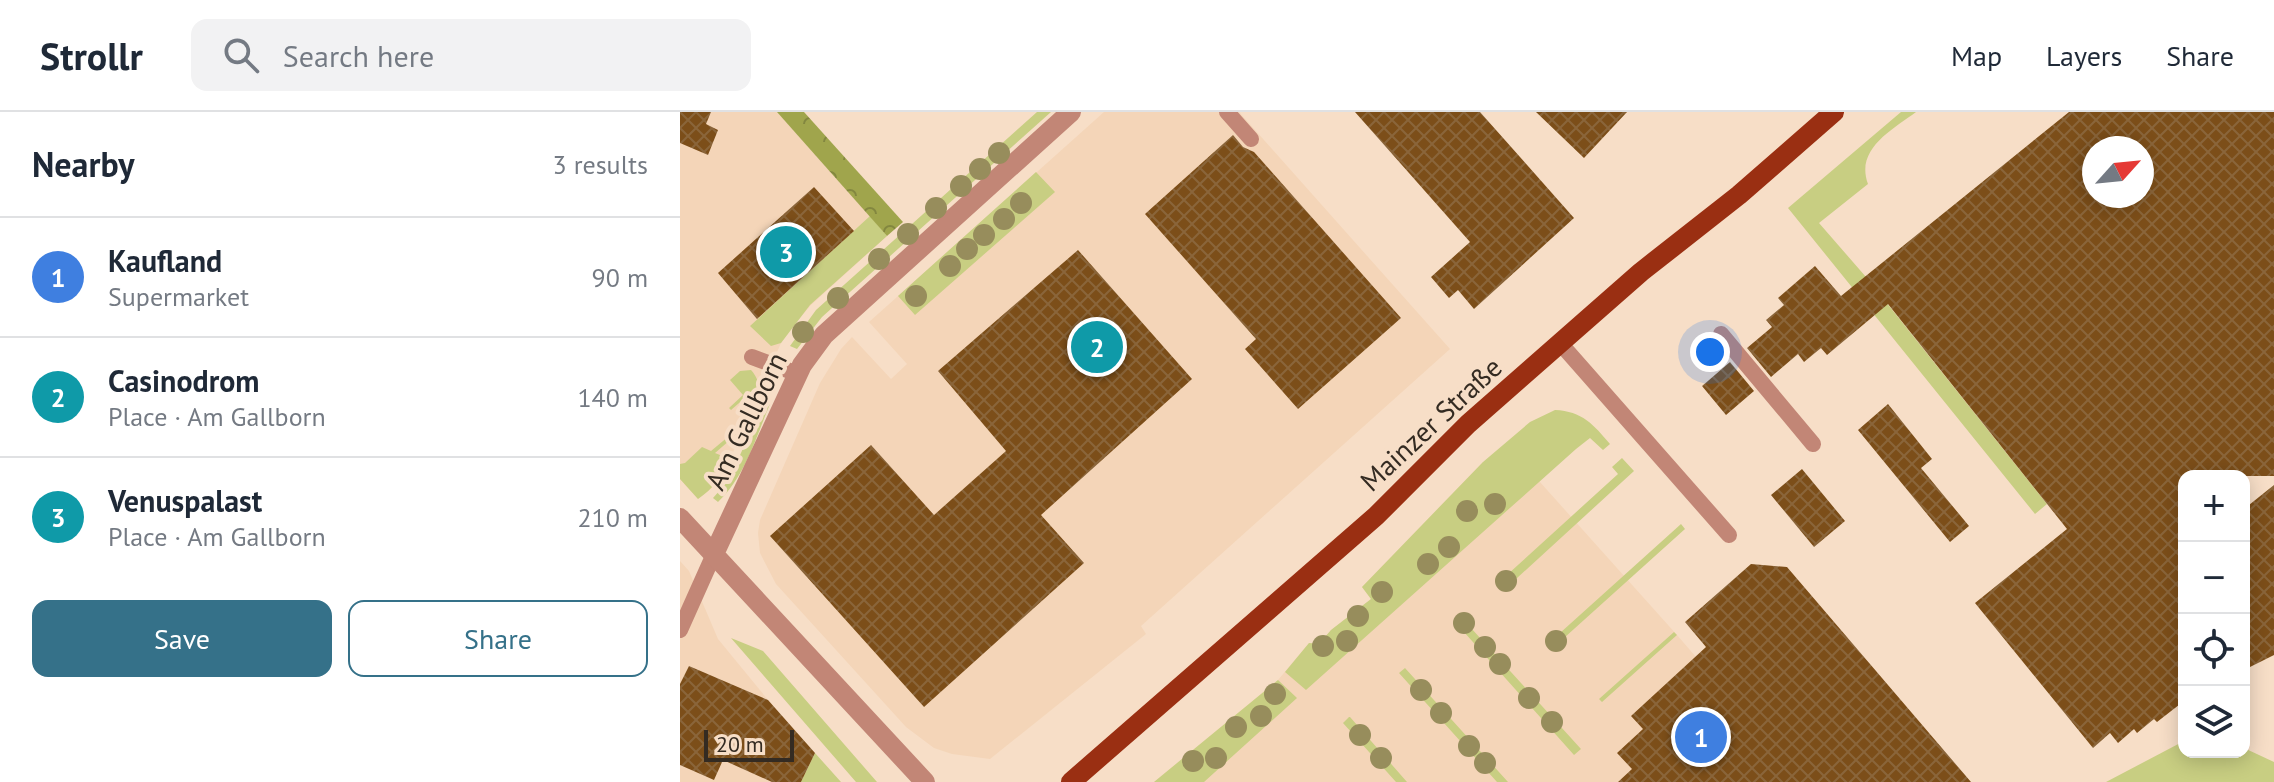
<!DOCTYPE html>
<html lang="en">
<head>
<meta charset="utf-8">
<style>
	:root { --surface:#fff; --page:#f2f2f3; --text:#1f2937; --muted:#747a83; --line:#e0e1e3; --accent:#357189 }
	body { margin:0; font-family:"PT Sans",sans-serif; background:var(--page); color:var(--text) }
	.controls { position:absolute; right:24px; bottom:24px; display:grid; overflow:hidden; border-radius:16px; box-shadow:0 4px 20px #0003 }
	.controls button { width:72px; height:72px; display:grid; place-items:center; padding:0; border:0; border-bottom:2px solid var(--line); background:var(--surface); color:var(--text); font:40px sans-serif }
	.compass { position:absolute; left:1402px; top:24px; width:72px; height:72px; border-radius:50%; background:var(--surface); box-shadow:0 4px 20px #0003; rotate:63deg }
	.scale { position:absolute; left:24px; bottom:20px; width:90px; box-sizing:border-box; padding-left:8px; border:4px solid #342b22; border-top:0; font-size:22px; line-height:28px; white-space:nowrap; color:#342b22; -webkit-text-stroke:6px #f7dec7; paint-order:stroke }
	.you { position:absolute; left:1030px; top:240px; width:28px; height:28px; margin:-20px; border:6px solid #fff; border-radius:50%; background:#1a73e8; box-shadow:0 0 0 12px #1a73e833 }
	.badge { display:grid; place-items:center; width:52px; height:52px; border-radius:50%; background:var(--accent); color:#fff; font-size:26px; font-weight:700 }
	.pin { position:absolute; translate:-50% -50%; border:4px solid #fff; box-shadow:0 2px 8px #0006 }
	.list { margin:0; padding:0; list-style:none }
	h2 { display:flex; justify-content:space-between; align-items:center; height:104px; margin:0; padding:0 32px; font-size:34px }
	h2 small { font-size:26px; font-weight:400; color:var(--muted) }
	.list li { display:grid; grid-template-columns:52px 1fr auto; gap:24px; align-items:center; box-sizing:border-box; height:120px; padding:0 32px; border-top:2px solid var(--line) }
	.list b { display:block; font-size:30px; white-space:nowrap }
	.list p { margin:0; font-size:26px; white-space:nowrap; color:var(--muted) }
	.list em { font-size:26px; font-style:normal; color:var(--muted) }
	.actions { display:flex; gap:16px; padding:24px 32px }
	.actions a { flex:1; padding:18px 0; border:2px solid var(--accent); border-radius:16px; text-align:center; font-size:28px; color:var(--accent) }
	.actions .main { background:var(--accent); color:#fff }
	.icon { flex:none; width:44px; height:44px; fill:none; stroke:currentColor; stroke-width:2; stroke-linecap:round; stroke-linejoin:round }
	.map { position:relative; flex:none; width:1594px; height:670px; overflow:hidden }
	header { display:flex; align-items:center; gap:48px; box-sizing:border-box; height:112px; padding:0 40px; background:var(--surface); border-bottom:2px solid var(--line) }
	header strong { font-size:38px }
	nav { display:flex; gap:44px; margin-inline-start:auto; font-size:28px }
	.search { width:560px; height:72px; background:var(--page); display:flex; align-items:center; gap:20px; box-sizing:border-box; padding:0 28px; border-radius:16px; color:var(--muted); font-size:30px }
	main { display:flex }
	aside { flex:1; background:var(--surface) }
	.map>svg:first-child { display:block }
	.built { fill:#f4d5b8 }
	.green { fill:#c8ce82 }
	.forest { fill:url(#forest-crowns) }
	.building { fill:url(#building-cross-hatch); fill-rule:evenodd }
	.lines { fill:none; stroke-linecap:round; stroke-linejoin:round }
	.service { stroke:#c28676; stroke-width:16 }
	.minor { stroke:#c28676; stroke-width:20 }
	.primary { stroke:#9a2f12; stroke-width:20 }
	.tree { fill:#978d5c }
	.labels { text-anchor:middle; stroke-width:8; stroke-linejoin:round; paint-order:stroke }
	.street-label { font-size:28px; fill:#342b22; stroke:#f7dec7 }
</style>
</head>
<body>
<header>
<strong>Strollr</strong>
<div class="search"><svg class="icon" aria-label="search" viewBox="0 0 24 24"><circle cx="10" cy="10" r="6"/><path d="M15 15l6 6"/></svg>Search here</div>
<nav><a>Map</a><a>Layers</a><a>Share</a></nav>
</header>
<main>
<aside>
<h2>Nearby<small>3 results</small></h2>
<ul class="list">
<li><span class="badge" style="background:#3f7fe0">1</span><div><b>Kaufland</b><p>Supermarket</p></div><em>90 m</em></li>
<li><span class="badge" style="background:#0f9aa8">2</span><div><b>Casinodrom</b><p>Place · Am Gallborn</p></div><em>140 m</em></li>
<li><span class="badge" style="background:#0f9aa8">3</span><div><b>Venuspalast</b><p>Place · Am Gallborn</p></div><em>210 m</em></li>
</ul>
<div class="actions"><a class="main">Save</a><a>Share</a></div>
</aside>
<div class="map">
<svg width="1594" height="670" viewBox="0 0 1594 670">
	<defs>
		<pattern id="forest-crowns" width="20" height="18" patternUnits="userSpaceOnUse" patternTransform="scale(2)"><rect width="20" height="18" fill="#a0a54c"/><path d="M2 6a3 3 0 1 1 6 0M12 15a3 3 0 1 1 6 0" fill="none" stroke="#83873f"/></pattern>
		<pattern id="building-cross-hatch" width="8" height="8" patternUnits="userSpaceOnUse" patternTransform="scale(2)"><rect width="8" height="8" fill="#7c4e19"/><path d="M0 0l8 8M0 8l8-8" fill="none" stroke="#8a653a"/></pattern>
	</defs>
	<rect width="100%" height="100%" fill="#f7dec7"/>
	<path class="built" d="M0,0H97L207,124L131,193L113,214L101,231L43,363L33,375L18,387L0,367Z
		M424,0H559L770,237L461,514L466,522L310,647L272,642L254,636L226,615L96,472L80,441L78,421L80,408L140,271L161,237L172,225L211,267L227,252L189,210Z
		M803,350L859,369L997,523L1124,670H474L598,568L629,531L639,532L651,518L691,487L682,475Z
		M0,449L9,459L38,527L88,588L9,554L0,572Z
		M43,648L92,670H0V653L34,668Z"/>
	<path class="green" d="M357,0H371L142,205L117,237L110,234L136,198Z
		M1221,0H1236C1212,18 1175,37 1188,72L1139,111L1186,165L1367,392L1355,402L1108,96Z
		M356,60L375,80L235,203L218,184Z
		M190,104L207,124L130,193L101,231L91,234L70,214Z
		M71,258C86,275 76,288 68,307L65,293L66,285L51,298L49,296L63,283L50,268L60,259Z
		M84,289L90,292C76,325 65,365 38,390L33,386L49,368Z
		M875,298C902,299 914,313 930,332L923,338L910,326L896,337L626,578L605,560L629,531L639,532L651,518L691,487L682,475L803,350L850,310Z
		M55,319L57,322L35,341L50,347C42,364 33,377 18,387L0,367V352L5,351L22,335L31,339Z
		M942,346L954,359L824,478L817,472L938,362L932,355Z
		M1001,412L1005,417L874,535L870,530Z
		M781,505L901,637L894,643L775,510Z
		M994,520L997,523L922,590L919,587Z
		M51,526L83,539L197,670H176Z
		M725,556L828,670H817L719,561Z
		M598,568L617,586L524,670H474Z
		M669,605H670L727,670H716L663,611Z
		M1504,629V640H1564V636L1594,650V670H1426Z
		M135,641L161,670H121Z"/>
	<path class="forest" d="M97,0H124L223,110L207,124Z"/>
	<path class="building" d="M0,0H31L26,12L38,18L28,43L0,31Z
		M675,0H800L894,106L794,197L778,178L769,186L751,165L790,130Z
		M856,0H947L904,46Z
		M1389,0H1594V364H1504V589L1477,610L1474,607L1457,621L1454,617L1438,631L1430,621L1413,636L1295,491L1387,417L1208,192L1147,243L1141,236L1124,250L1118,242L1091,265L1067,236L1092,215L1086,208L1104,193L1098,186L1135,154L1161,184ZM1414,36H1462V84H1414Z
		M553,23L563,35L574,40L721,206L618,297L565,237L576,227L465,102Z
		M134,75L174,119L77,207L38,161Z
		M398,138L512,267L361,403L404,451L244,595L90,424L191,333L254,403L326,339L258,259Z
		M1050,250L1074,279L1046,303L1022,274Z
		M1208,292L1252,347L1241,356L1289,414L1270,430L1178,318Z
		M1122,357L1165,409L1134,435L1091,383Z
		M1594,373V543L1564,558V397Z
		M1071,452L1107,455L1291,670H938L952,657L937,641L963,617L951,604L1026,535L1005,510Z
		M9,554L88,588L135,641L121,670H92L43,648L34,668L0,653V572Z"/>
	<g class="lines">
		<path class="service" d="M547,0L571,27
			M1041,222L1133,332
			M880,231L1049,423
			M72,245L118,262
			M0,518L34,442"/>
		<path class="minor" d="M0,406L245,670
			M34,442L122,253L144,223L391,0"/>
		<path class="primary" d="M391,670L696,404L788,312L961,160L1059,83L1154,0"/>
	</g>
	<g class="tree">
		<circle cx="319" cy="41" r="11"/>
		<circle cx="300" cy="57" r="11"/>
		<circle cx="281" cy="74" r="11"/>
		<circle cx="341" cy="91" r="11"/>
		<circle cx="256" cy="96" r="11"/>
		<circle cx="324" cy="107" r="11"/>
		<circle cx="228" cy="122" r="11"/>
		<circle cx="304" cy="123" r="11"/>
		<circle cx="287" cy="137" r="11"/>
		<circle cx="199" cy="147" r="11"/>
		<circle cx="270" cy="154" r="11"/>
		<circle cx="236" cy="184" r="11"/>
		<circle cx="158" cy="186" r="11"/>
		<circle cx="123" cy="220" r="11"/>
		<circle cx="815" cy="392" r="11"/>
		<circle cx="787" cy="399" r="11"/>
		<circle cx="769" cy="435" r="11"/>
		<circle cx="748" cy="452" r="11"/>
		<circle cx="826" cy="469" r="11"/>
		<circle cx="702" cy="480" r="11"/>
		<circle cx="678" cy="504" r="11"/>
		<circle cx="784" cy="511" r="11"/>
		<circle cx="667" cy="529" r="11"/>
		<circle cx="876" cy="529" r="11"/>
		<circle cx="643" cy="534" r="11"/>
		<circle cx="805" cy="535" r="11"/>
		<circle cx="820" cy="552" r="11"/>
		<circle cx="741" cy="578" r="11"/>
		<circle cx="595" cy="582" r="11"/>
		<circle cx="849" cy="586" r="11"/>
		<circle cx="761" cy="601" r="11"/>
		<circle cx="581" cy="604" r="11"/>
		<circle cx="872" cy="610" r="11"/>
		<circle cx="556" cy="615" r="11"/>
		<circle cx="680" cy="623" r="11"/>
		<circle cx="789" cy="634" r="11"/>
		<circle cx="536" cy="646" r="11"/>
		<circle cx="701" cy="646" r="11"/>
		<circle cx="513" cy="649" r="11"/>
		<circle cx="805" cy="651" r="11"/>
	</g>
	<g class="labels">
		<g class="street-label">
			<text transform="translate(66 309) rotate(-64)" y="10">Am Gallborn</text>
			<text transform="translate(751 312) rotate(-43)" y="10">Mainzer Straße</text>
		</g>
	</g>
</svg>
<div class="controls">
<button>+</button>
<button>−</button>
<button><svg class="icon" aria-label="locate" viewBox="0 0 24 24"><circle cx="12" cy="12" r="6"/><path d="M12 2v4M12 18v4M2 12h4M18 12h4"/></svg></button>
<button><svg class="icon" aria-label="layers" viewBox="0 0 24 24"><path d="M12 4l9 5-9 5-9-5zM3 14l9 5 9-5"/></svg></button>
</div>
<svg class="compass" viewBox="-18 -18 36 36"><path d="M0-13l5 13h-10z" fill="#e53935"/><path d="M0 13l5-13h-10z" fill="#747a83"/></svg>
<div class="scale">20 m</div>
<div class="you"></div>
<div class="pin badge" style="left:1021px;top:625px;background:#3f7fe0">1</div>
<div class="pin badge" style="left:417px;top:235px;background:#0f9aa8">2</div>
<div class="pin badge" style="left:106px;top:140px;background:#0f9aa8">3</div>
</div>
</main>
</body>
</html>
